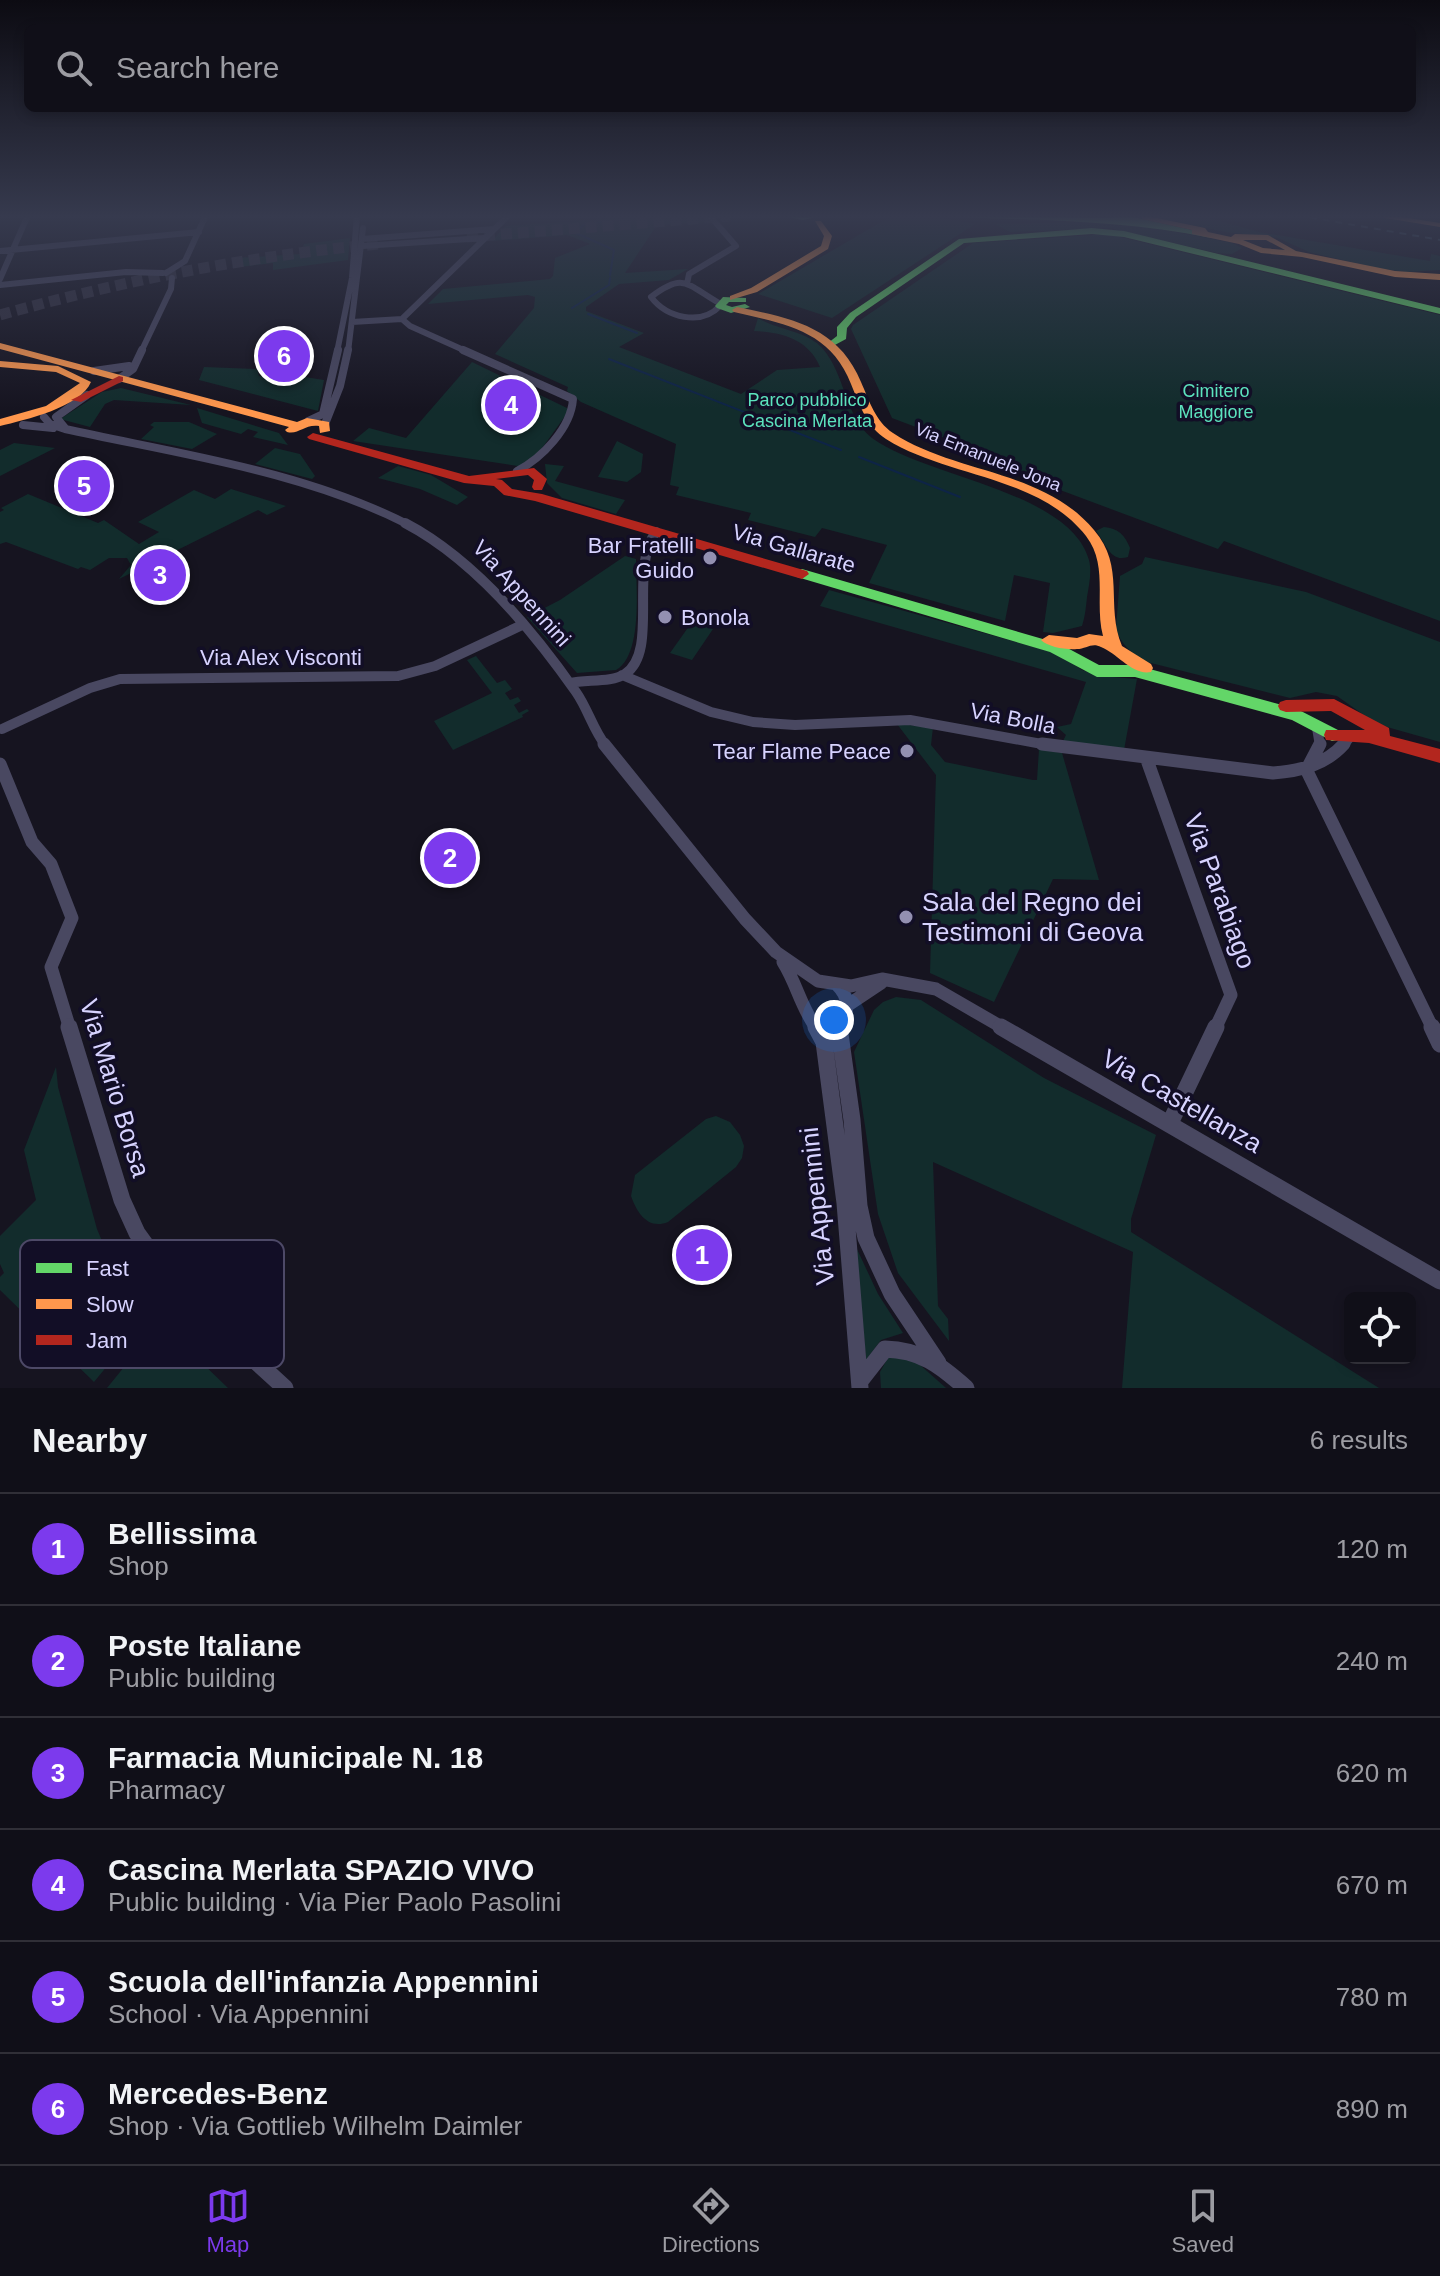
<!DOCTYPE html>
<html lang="en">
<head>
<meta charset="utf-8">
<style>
	:root { --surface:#100f18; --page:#1e1d25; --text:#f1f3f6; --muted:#9c9ca2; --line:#302f37; --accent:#7c3aed }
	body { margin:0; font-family:Arial,sans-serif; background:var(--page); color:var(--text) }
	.controls { position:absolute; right:24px; bottom:24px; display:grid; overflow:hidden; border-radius:12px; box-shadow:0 4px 12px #0003 }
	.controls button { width:72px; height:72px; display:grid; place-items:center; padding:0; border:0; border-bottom:2px solid var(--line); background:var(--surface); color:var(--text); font:40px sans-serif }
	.you { position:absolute; left:834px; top:1020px; width:28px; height:28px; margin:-20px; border:6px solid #fff; border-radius:50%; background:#1a73e8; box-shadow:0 0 0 12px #1a73e833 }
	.badge { display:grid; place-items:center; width:52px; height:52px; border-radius:50%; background:var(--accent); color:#fff; font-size:26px; font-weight:700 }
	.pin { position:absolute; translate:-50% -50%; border:4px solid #fff; box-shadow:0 2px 8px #0006 }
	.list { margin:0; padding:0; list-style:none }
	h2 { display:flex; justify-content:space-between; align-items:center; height:104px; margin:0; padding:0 32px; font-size:34px }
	h2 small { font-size:26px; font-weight:400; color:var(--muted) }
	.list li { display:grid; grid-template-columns:52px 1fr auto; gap:24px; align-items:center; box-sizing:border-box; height:112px; padding:0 32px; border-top:2px solid var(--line) }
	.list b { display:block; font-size:30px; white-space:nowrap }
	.list p { margin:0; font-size:26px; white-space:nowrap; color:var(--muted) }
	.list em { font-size:26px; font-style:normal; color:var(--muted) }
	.icon { flex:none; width:44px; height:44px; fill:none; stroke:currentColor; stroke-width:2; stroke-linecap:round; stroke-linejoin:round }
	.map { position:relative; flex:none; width:1440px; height:1388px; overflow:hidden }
	.search { position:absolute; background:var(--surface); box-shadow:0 4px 12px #0003; left:24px; right:24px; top:24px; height:88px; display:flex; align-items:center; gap:20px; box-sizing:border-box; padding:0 28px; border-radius:12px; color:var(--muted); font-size:30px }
	.sheet { height:776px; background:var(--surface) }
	nav { display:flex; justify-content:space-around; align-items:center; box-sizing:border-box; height:112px; border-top:2px solid var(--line); background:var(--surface); font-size:22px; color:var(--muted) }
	nav a { display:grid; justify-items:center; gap:4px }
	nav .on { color:var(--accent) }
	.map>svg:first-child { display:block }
	.green { fill:#122c2c }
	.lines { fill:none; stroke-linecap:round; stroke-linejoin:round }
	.stream { stroke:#0e2447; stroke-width:2 }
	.highway-tunnel { stroke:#333141; stroke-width:11; stroke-dasharray:11 6; stroke-linecap:butt }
	.street-far4 { stroke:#494861; stroke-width:6 }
	.street-far3 { stroke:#494861; stroke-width:8 }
	.street-far2 { stroke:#494861; stroke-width:10 }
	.street-far1 { stroke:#494861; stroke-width:13 }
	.street { stroke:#494861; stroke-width:17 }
	.fast { fill:#63d668; fill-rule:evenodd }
	.slow { fill:#ff974d; fill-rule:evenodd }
	.jam { fill:#b3261e; fill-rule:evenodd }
	.rail { stroke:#42596a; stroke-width:2; stroke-dasharray:7 6; stroke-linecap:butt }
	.poi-dot { fill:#9390b1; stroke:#120e26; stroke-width:3 }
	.labels { text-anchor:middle; stroke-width:7; stroke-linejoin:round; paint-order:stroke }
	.far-park-label { font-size:18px; fill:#5ce2bd; stroke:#120e26 }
	.far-street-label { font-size:18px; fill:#d7d3ff; stroke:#120e26 }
	.poi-label { font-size:22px; fill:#d7d3ff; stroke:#120e26; text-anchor:end }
	.street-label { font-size:22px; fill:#d7d3ff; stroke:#120e26 }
	.near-street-label { font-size:26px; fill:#d7d3ff; stroke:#120e26 }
	.near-poi-label { font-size:26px; fill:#d7d3ff; stroke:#120e26; text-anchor:start }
	.key { fill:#120e26; stroke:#4d4967; stroke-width:2 }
	.key-label { font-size:22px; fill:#d7d3ff }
</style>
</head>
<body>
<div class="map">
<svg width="1440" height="1388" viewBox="0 0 1440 1388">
	<rect width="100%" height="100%" fill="#161420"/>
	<path class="green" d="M603,215H702L709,222L657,225L625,273L688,269L669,280L619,284L586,307V311L644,333L619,347L741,394L777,370L820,367C809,340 783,332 754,331L758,318C777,330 808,331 823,349C845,374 845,417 872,438C925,477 1070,491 1089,560C1092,572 1089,585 1087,597C1086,607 1085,617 1082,626L1053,633L1043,632L1050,583L1014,575L1005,621L869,583L887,545L822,528L815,537L748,520L751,513L676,495L679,487L670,485L676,444L581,402L567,391L568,387L495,354L534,308L535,297L528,295L428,304L443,289L550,279L553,276L555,258L590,244L567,235L491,241L506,226L595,220Z
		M893,215L937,217L975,224L832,318L758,294Z
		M1145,215H1199L1259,232L1430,261L1431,254L1440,256V270L1406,272L1376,268L1309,252L1278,238L1226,232Z
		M1082,222L1149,227L1232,243L1242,248L1232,254L1217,253L1109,228L1010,232L995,224Z
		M1108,234L1440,315V621L1224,541L1218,549L977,459L961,452L966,446L892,418L851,329L853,325L973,243Z
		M350,238L348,260L273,270V263L232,268L236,258L301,254L304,244Z
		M472,362L567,408L568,412L535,458L524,467L353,441L369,428L406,438Z
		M204,367L257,369L259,376L275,379L292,375L324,380L318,411L199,380Z
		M121,388L191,405L114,400L105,404L90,427L60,419L102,392Z
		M197,408L279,433L288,445L253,437L258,432L248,429L241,434L202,423Z
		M154,422H189L217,434L192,449L141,439L154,427L150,425Z
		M617,441L643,454L641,472L627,482L598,477Z
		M14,443L55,448L0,476V450Z
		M275,448L300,454L315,476L312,479L255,464Z
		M545,464L564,466L555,481L625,500L616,514L562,498L547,483Z
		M398,466L431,475L468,497L457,505L420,489L378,478Z
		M231,489L286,506L267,515L258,510L119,579L131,565L127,558H109L90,570L81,567L78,569L6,542L0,544V512L4,510L1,508L28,494L98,523L104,520L139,544L159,532L138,522L194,490L215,499Z
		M1104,527C1118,528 1125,535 1130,548L1128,557C1110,563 1106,543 1096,531Z
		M625,556L636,559C636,587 643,655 616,670L577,673L527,617L560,600Z
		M1145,557L1306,592L1440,642V742L1387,727L1368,718L1337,696L1316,692L1290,698L1147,662C1133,654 1120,645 1116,628L1120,576L1142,564Z
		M829,590L1059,654L1082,670L1101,676L1137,679L1124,750L1063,741L1066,735L1057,727L1071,724L1086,682L820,606Z
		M692,622L713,629L692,660L670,653Z
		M476,656L497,683L505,680L512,689L505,693L510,700L518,697L521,701L514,705L519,713L527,709L529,711L522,715L523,717L453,750L434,721L492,693L467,660Z
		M897,724L933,727L931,745L945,762L1033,780H1037L1039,749L1062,753L1099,880L1053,879L994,1002L930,973L936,775Z
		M896,997L921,1000L1044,1078L1156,1135L1131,1219V1232L1379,1388H1122L1133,1252L933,1162L938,1306L948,1319L949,1341L898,1273L878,1214L854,1052L874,1010L883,1002Z
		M56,1067L58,1087L97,1229L110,1260L149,1315L94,1382L0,1290V1277L4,1273L0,1264V1236L36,1200L24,1150Z
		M716,1116L730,1122L740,1135L744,1146L742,1158L736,1167L668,1222C648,1230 637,1213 631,1196L635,1175L706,1119Z
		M856,1247L878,1294L903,1333L881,1340L866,1360Z
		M163,1319L172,1329L170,1332L228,1388H107Z
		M889,1356H910L946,1388H881L880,1372Z"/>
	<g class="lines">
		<path class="stream" d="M579,229L585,224L604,222L608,215
			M576,233L614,250L610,275
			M572,308L609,285L610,278
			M588,314L637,333
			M609,359L841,450
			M859,457L960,497"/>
		<path class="highway-tunnel" d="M467,237L730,216
			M0,315C125,280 250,256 379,244"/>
		<path class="street-far4" d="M362,239L494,229
			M362,246L484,238
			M0,251L199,232
			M166,273L185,261L206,215
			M0,279L28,215
			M687,284L689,274L736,246L709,215
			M0,285L126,272L163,273
			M719,303C686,284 684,272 651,297C667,318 701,326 720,306
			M402,319L410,326L468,352
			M402,319L509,215
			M352,322L402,319
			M141,352L171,289L172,278
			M337,352L352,278L357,215
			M348,352L363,228"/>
		<path class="street-far3" d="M463,350L573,399C571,428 542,458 517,471
			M94,371L129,366
			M119,379L133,369L142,350
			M44,417L50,424L65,429C179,454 304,471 409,525
			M308,421L323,414L338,350
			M325,424L340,386L348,350
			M23,425L53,428
			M65,428L56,417L87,395"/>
		<path class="street-far2" d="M405,523C474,559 532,629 576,692C588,709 593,730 606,746
			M622,675L711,712L753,722L795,725L910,720L1053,746
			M570,683C586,679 611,683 625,674C660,651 628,568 656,532
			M1317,728L1320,746
			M2,729L90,688L120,679L398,676L435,666L522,625
			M1343,746L1350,737"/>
		<path class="street-far1" d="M604,744L745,919L776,952L818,981L851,986L882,979L936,989L1005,1029
			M1042,744L1273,773C1300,771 1325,765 1344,744
			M1147,760L1231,995L1215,1029
			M0,764L32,842L51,864L72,918L51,967L70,1029
			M1309,765L1320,744
			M1306,769L1433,1029
			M783,962C797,984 801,1008 817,1029
			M837,985C849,997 851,1010 839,1023
			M848,1005L881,983
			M839,1023V1029"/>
		<path class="street" d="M69,1027L122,1200L137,1233L179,1291L285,1388
			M816,1027L824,1042L845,1203L860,1388
			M839,1027L852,1120L859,1206L866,1238L892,1294L938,1363
			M1001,1027L1440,1281
			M1432,1027L1440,1044
			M1170,1123L1216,1027
			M860,1381L885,1349C921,1350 940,1365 966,1388"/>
		<path class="fast" d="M752,215L730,218L726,216L727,215Z
			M780,215H825L803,220Z
			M943,215L1112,218L1107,215H1124L1215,235L1211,238C1121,220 1038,220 947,217Z
			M1092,228L1124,231L1440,308V314L1124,237L1092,234L964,243L856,317L847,328L846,339L833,346L828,343L837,336V327L850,313L959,239Z
			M723,297L746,298V302H729L726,305L732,307L745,304L750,307L731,313L717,308L715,306Z
			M802,569L1060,644L1099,665H1135L1297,709L1338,730L1340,735L1338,740L1332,741L1292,720L1135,677H1097L1050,652L797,577L795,574L797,571Z"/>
		<path class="slow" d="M1142,215L1205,228L1208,232L1231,237L1235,234L1268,235L1296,251L1395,271L1440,274V280L1395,277L1302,257L1261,253L1239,244L1192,234V230L1142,219ZM1243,240H1266L1285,250L1263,248Z
			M1367,215H1389L1440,223V227Z
			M815,221H821L832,236L828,249L757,292L730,300V296L751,288L821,246L824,236Z
			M737,307C790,318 838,326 861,382C869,400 875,421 893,433C955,474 1043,469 1094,530C1126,567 1105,605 1122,646L1151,664L1153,668L1151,672C1133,676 1117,653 1101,647C1092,642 1086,649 1077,649C1066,650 1048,647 1041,640L1049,635L1077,638L1089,634L1103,636C1094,602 1109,566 1086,536C1038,475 948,478 886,439C867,427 859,404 851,384C830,330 784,324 734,312L732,310Z
			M0,343L297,422L307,418L329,422L330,431L320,433L319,426C304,424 299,435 287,432L285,430L289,427L0,349Z
			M0,361L58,366L91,382C81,407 25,420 0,426V419L46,406L80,383L56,372L0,367Z"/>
		<path class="jam" d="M968,215H1027L1023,217H972Z
			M119,376L123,377V381L81,402L71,400Z
			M313,433L469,476L534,468L547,479L542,490H534L532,487L534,480L528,475L496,479L502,480L512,489L542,494L807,571L809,574L802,579L535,501L504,495L494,486L464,483L309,439L307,437Z
			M1334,699L1389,728L1390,736L1440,749V763L1369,743L1326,740L1324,735L1326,730H1365L1331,711L1286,712L1280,710L1278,706L1280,702L1286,700Z"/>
		<path class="rail" d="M1297,215L1440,240"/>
	</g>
	<linearGradient id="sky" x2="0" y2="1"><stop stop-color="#0c0b12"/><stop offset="0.53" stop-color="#363a4e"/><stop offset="1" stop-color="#363a4e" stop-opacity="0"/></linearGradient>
	<rect width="1440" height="409" fill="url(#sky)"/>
	<g class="poi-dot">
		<circle cx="710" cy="558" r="8"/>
		<circle cx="665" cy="617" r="8"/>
		<circle cx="907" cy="751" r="8"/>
		<circle cx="906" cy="917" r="8"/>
	</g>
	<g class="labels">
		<g class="far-park-label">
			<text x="1216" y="397">Cimitero<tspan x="1216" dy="21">Maggiore</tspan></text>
			<text x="807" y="406">Parco pubblico<tspan x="807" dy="21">Cascina Merlata</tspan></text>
		</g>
		<g class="far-street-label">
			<text transform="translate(988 457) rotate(22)" y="6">Via Emanuele Jona</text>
		</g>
		<g class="poi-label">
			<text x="694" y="553">Bar Fratelli<tspan x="694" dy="25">Guido</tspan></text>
			<text x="681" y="625" text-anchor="start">Bonola</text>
			<text x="891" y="759">Tear Flame Peace</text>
		</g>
		<g class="street-label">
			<text transform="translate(794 548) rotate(16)" y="8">Via Gallarate</text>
			<text transform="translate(522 593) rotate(48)" y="8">Via Appennini</text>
			<text x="281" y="665">Via Alex Visconti</text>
			<text transform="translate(1013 718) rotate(11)" y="8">Via Bolla</text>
		</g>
		<g class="near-street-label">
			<text transform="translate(1220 891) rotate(70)" y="9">Via Parabiago</text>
			<text transform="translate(115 1088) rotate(73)" y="9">Via Mario Borsa</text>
			<text transform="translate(1182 1101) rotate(30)" y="9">Via Castellanza</text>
			<text transform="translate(817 1206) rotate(-96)" y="9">Via Appennini</text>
		</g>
		<g class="near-poi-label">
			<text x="922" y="911">Sala del Regno dei<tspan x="922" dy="30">Testimoni di Geova</tspan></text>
		</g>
	</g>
	<rect x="20" y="1240" width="264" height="128" rx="12" class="key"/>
	<rect x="36" y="1263" width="36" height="10" fill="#63d668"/>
	<rect x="36" y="1299" width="36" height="10" fill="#ff974d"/>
	<rect x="36" y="1335" width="36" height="10" fill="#b3261e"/>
	<g class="key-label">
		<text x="86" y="1276">Fast</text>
		<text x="86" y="1312">Slow</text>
		<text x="86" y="1348">Jam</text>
	</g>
</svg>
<div class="controls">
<button><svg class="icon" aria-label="locate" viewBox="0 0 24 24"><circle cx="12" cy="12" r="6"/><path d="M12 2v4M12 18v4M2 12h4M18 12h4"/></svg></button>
</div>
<div class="you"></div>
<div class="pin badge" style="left:702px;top:1255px">1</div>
<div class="pin badge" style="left:450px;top:858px">2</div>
<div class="pin badge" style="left:160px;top:575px">3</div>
<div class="pin badge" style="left:511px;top:405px">4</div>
<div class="pin badge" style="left:84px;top:486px">5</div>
<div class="pin badge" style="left:284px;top:356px">6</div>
<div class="search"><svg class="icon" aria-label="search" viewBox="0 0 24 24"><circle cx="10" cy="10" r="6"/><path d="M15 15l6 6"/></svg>Search here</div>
</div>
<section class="sheet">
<h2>Nearby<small>6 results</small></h2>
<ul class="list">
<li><span class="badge">1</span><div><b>Bellissima</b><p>Shop</p></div><em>120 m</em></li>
<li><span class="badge">2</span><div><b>Poste Italiane</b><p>Public building</p></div><em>240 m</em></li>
<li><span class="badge">3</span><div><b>Farmacia Municipale N. 18</b><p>Pharmacy</p></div><em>620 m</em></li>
<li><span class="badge">4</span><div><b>Cascina Merlata SPAZIO VIVO</b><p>Public building · Via Pier Paolo Pasolini</p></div><em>670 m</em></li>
<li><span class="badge">5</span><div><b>Scuola dell'infanzia Appennini</b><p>School · Via Appennini</p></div><em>780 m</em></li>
<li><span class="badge">6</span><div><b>Mercedes-Benz</b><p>Shop · Via Gottlieb Wilhelm Daimler</p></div><em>890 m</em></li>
</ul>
</section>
<nav>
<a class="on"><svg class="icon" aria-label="map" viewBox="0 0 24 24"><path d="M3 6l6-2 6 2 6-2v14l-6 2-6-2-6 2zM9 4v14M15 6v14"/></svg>Map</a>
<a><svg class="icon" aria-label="directions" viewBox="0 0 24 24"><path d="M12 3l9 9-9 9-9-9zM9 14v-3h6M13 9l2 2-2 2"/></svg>Directions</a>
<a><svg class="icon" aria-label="saved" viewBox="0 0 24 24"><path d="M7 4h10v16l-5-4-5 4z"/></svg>Saved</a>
</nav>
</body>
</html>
